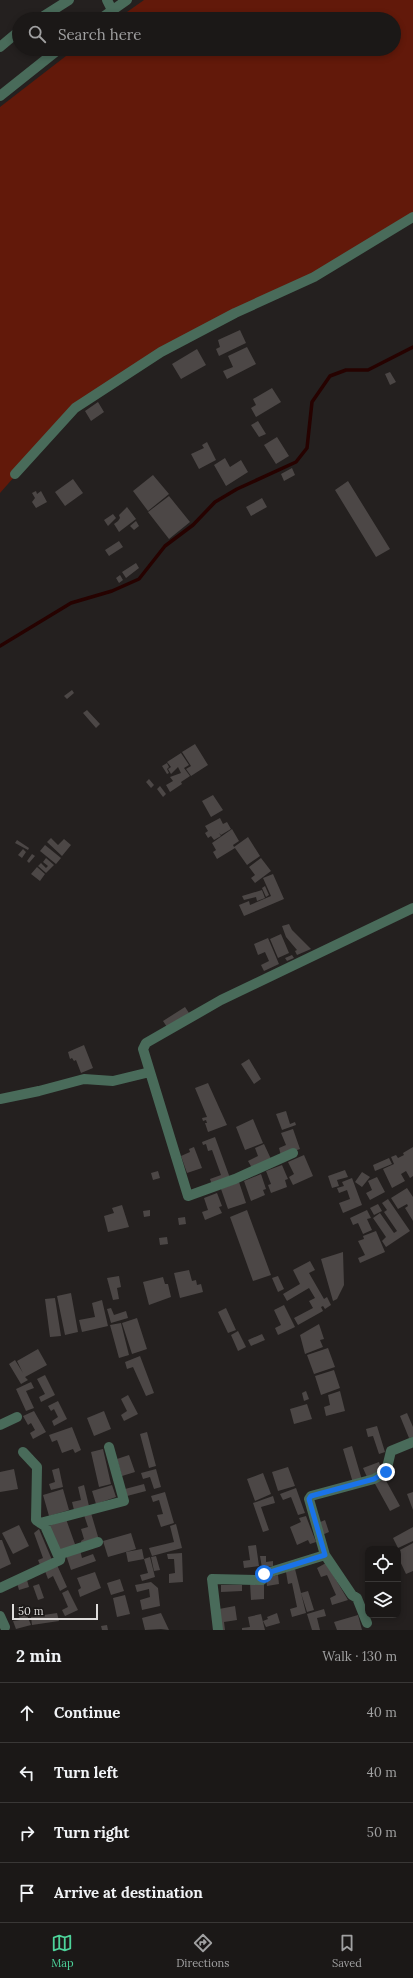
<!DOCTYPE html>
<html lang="en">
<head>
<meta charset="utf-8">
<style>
	:root { --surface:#1b1817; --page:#282524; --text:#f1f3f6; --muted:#a0a0a1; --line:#393736; --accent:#4dd39a }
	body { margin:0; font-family:Lora,serif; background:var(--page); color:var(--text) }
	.controls { position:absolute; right:12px; bottom:12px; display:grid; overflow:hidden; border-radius:8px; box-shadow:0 2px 6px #0003 }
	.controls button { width:36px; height:36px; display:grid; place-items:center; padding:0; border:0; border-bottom:1px solid var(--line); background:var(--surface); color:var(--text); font:20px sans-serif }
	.scale { position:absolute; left:12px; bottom:10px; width:86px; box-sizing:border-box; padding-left:4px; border:2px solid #dedcdb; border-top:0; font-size:11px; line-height:14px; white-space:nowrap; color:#dedcdb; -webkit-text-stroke:3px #1a1716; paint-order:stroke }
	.stop { position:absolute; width:12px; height:12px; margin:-9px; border:3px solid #1a73e8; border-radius:50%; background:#fff }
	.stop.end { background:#1a73e8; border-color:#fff; box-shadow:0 1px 4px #0008 }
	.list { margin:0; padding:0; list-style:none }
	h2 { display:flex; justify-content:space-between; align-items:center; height:52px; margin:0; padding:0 16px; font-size:17px }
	h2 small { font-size:13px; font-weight:400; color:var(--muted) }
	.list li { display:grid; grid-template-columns:26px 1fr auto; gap:12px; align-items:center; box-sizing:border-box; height:60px; padding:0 16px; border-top:1px solid var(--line) }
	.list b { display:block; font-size:15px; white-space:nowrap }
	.list em { font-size:13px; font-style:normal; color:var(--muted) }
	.icon { flex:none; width:22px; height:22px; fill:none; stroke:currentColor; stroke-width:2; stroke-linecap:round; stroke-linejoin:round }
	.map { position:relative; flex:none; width:413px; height:1630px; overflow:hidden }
	.search { position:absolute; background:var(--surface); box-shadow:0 2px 6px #0003; left:12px; right:12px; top:12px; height:44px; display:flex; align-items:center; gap:10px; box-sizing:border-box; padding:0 14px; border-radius:22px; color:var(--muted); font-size:15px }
	.sheet { height:292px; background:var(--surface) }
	nav { display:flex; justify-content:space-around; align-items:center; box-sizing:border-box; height:56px; border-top:1px solid var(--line); background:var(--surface); font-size:11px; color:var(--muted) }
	nav a { display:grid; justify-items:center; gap:2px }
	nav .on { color:var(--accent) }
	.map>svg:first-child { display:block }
	.green { fill:#62190a }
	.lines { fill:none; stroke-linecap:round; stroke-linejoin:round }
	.stream { stroke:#260200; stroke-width:3.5 }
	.building { fill:#4c4746 }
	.minor { stroke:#496b5a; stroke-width:10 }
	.route { stroke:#1a73e8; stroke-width:5 }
</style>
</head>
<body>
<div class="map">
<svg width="413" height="1630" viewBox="0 0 413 1630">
	<rect width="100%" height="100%" fill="#24201f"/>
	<path class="green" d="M144,0H413V217L314,277L235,313L75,408L0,493V107L75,49H394V19H117Z"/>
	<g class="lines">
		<path class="stream" d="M0,646L71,603L112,591L139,579L165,546L193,525L215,502L237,489L296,462L307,448L312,402L330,376L346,370H368L413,347"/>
	</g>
	<path class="building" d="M240,330L246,343L219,356L216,349L220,347L218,340Z
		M247,347L256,364L227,379L223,371L233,367L228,356Z
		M197,349L206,365L181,379L172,364Z
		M390,372L396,382L390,385L385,374Z
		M272,388L281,402L256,417L251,408L256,405L253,399Z
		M98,402L104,412L91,421L85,411Z
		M258,421L266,434L259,437L251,425Z
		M277,437L289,456L276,464L264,445Z
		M207,442L216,460L199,469L191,454L204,448L202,445Z
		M225,458L230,467L241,460L248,472L226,486L214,465Z
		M292,468L295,475L284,481L281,474Z
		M153,475L169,494L148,511L133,491Z
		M73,479L83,493L65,506L55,492Z
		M348,481L390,549L376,557L335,490Z
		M36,491L37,494L41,491L47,502L36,508L32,502L35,498L32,493Z
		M169,496L190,522L169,539L148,512Z
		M262,498L267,507L251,516L246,507Z
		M127,507L136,519L119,532L114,524L118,521L120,518L119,515Z
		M113,514L116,518L108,526L104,520Z
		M136,521L139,526L134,530L130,526Z
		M119,541L123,547L109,556L105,550Z
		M136,563L139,568L126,578L122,572Z
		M120,575L123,580L119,583L116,578Z
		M72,690L74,693L67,699L64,696Z
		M87,710L100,724L96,728L83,713Z
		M195,744L208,765L191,776L186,769L191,766L182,752Z
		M181,753L189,765L184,768L190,776L181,782L182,784L170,792L166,785L173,781L170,777L181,773L178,767L171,774L168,769L171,767L167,762Z
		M167,763L169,767L167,769L169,773L167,774L162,766Z
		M149,779L154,785L151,788L146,782Z
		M160,786L166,794L163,797L157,789Z
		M213,795L223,810L211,817L202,801Z
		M220,818L223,824L227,822L231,829L221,835L219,833L221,836L214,840L211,836L208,838L205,833L208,831L205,826Z
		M232,829L239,841L233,845L234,847L248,837L260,856L247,865L235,848L217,859L213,852L216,850L212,843Z
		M51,838L58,845L64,839L71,845L62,856L47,842Z
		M17,840L29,848L28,850L15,843Z
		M45,845L61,858L56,864L40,851Z
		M23,849L26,852L22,858L18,855Z
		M32,854L35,856L29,863L27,861Z
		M46,858L54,865L46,873L38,866L41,863L46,868L48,866L43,862Z
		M261,858L271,871L255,883L251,878L255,875L249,867Z
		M37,867L45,874L40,881L31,874Z
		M273,874L284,899L244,916L239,905L249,901L250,905L271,896L263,878Z
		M265,886L269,895L266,897L262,888Z
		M262,890L265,898L257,901L256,897L244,900L242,896Z
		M289,924L292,930L311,949L297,955L295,951L297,950L286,937L282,926Z
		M281,934L289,953L278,958L270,939Z
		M268,938L279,964L264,971L261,965L269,961L265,952L258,955L254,944Z
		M292,955L294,958L287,961L285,958Z
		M185,1007L189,1013L167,1027L163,1021Z
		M84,1045L93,1068L81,1073L76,1060L74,1061L72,1058L70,1059L68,1052Z
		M249,1059L261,1079L254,1084L241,1064Z
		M208,1083L227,1125L208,1132L205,1123H207L206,1120L203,1121L202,1118L207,1117L195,1088Z
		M286,1111L290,1124L295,1122L296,1125L282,1130L276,1114Z
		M253,1119L263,1143L245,1150L236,1127Z
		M293,1129L300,1149L281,1156L279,1148L286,1145L281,1133Z
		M215,1137L230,1178L212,1185L210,1179L221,1175L212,1150L208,1151L206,1144L203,1145L202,1142Z
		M264,1144L271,1159L252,1168L248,1161L258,1156L255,1148Z
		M194,1147L202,1168L187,1173L181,1156L190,1152L189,1149Z
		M413,1147V1176L410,1178L406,1171L401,1174L405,1181L392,1188L383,1169L394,1164L391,1157L396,1155L398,1158L404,1155L403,1153Z
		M304,1155L313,1176L293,1185L289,1177L294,1174L288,1162Z
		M389,1158L392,1164L375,1171L373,1165Z
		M282,1165L288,1179L285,1180L287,1187L271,1193L268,1185L271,1184L266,1171Z
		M345,1170L348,1177L337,1180L339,1186L332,1188L328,1176Z
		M158,1171L160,1178L153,1180L151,1173Z
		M362,1172L370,1177L362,1187L355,1182Z
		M261,1174L266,1189L263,1190L265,1195L251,1201L244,1181Z
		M377,1177L385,1192L370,1200L366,1193L372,1190L368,1181Z
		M352,1178L362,1205L343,1213L339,1203L350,1199L347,1190L339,1193L337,1188L344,1186L342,1182Z
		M239,1182L246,1203L228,1209L221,1189Z
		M407,1188L413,1197V1221L405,1208L408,1206L407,1204L398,1209L391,1198Z
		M217,1193L222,1206L219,1207L222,1213L205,1220L202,1212L208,1210L204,1198Z
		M388,1199L410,1231L386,1247L382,1241L386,1237L373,1218L380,1213L394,1233L397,1231L384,1212L387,1210L382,1203Z
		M378,1204L382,1211L374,1215L370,1208Z
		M122,1205L129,1227L108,1232L104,1216L114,1213L112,1208Z
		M150,1210V1216L144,1217L143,1211Z
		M247,1210L271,1275L253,1281L230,1217Z
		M367,1210L371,1218L367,1219L372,1230L363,1234L358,1223L353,1225L350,1218Z
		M185,1217L186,1224L179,1225L178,1218Z
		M376,1231L385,1252L360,1263L358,1258L365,1255L358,1241L364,1239L363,1236Z
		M167,1237L168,1244L160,1245L159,1238Z
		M343,1252L344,1285L337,1299L333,1301L321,1259Z
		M310,1261L315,1270L309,1273L324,1299L327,1297L331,1305L325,1309L323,1306L321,1307L323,1311L298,1325L294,1318L313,1308L309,1301L315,1298L309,1288L287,1301L283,1294L300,1284L293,1270Z
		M189,1270L192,1281L196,1280L197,1285L201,1284L203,1292L180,1298L174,1273Z
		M119,1276L121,1287L117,1288L119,1299L113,1300L107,1278Z
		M278,1276L284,1289L278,1292L272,1278Z
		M163,1277L165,1284H168L171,1297L149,1305L143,1282Z
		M71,1293L78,1332L65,1335L57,1296Z
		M55,1298L61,1336L50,1337L45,1299Z
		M102,1300L108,1326L82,1332L79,1320L95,1317L92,1303Z
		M284,1305L295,1327L278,1335L275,1328L281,1325L274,1310Z
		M111,1308L114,1315L126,1311L128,1318L111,1323L107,1309Z
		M226,1308L236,1330L228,1333L218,1312Z
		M137,1318L147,1349L132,1354L122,1323Z
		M121,1323L129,1355L119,1358L110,1325Z
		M319,1324L324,1339L320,1340L323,1347L305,1354L300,1335Z
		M238,1331L246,1347L238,1351L231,1335Z
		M262,1334L265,1340L251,1346L248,1340Z
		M328,1348L335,1367L314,1374L307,1355Z
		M38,1349L47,1365L25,1377L28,1380L21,1384L9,1364L15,1360L23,1373L17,1361Z
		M140,1356L154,1393L146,1396L133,1367L127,1369L125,1362Z
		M334,1370L340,1388L321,1395L315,1376Z
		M45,1375L55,1395L41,1402L39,1397L45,1394L37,1379Z
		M31,1382L34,1388L26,1391L34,1408L26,1411L16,1389Z
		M306,1391L309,1399L304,1401L302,1393Z
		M340,1391L345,1411L326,1416L324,1407L330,1405L328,1395Z
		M128,1395L138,1414L124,1421L121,1415L127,1411L121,1399Z
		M58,1401L67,1419L54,1426L52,1421L58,1417L54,1409L51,1411L48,1406Z
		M307,1404L312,1419L294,1424L290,1409Z
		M34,1411L46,1432L33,1439L30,1433L35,1430L31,1423L28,1425L23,1416Z
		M104,1411L111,1429L94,1436L87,1418Z
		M407,1413L413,1427V1437L409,1438L400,1416Z
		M377,1426L385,1452L379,1454L373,1436L368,1437L366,1429Z
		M72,1427L81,1450L75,1453L73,1449L62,1453L57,1440L52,1442L49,1435Z
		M147,1432L156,1466L149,1468L140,1434Z
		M352,1446L362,1480L353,1483L343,1449Z
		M103,1449L111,1484L99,1487L91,1452Z
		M129,1455L135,1472L122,1476L117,1459Z
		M379,1462L382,1471L367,1477L363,1468Z
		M288,1467L295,1486L278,1491L272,1472Z
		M59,1468L63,1487L51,1490L49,1484L55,1482L52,1470Z
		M14,1469L18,1489L0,1492V1472Z
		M156,1469L161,1487L154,1489L150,1477L143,1479L141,1473Z
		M263,1473L271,1494L255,1501L247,1479Z
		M384,1477L400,1506L390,1511L374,1482Z
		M144,1484L146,1491L127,1496L125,1489Z
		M84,1485L89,1506L74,1510L72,1502L81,1500L78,1487Z
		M112,1485L116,1497L96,1504L92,1491Z
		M296,1488L305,1513L298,1515L291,1497L283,1500L280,1494Z
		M63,1489L69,1510L49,1516L43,1495Z
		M165,1492L174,1523L161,1527L157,1515L163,1514L159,1500L153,1502L151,1496Z
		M413,1492V1510L407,1494Z
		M273,1496L275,1503L261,1507L269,1530L263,1532L253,1503Z
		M91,1513L99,1540L82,1546L81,1541L84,1539L81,1529L88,1527L84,1515Z
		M306,1516L316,1542L310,1544L308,1540L297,1545L290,1527L301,1522L299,1518Z
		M66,1519L76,1547L59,1554L49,1526Z
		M325,1520L329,1532L322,1535L318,1523Z
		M176,1524L182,1548L152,1556L149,1548L174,1542L170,1526Z
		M19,1525L29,1546L13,1554L2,1533Z
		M413,1527V1541L398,1548L393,1538Z
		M39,1529L52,1560L40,1565L38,1560L43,1558L34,1533Z
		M131,1533L136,1549L108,1557L103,1541Z
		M0,1540H2L11,1564L0,1569Z
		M413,1543V1571L406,1574L398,1557V1551Z
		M256,1545L259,1566L244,1568L243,1561L250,1560L248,1546Z
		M142,1549L144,1559L128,1562L126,1552Z
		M80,1550L82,1558L93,1554L96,1561L71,1570L66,1555Z
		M182,1553L183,1582L169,1583V1574L175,1573L174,1559H168L167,1554Z
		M156,1556L160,1570L154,1571L151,1557Z
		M260,1556H266V1562L273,1561V1566L262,1568Z
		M150,1557L155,1577L142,1581L140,1575L148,1573L144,1559Z
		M326,1563L348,1600L332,1605L330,1598L336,1595L327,1575L321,1577L317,1568Z
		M57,1565L67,1587L60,1591L53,1576L48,1579L45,1571Z
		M295,1569L306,1613L292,1617L290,1609L297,1607L292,1583L288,1584L286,1572Z
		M95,1572L101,1588L80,1597L78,1590L81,1588L77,1578Z
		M278,1575L279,1584L267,1586L266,1578Z
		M120,1579L124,1591L111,1595L107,1583Z
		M27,1580L29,1587L19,1590L17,1583Z
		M151,1582L158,1588L160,1606L142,1610L140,1600L150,1597L149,1589L137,1592L135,1585Z
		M264,1582V1599L251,1600L250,1583Z
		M39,1584L44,1598L38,1600L33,1586Z
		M221,1585H242V1591L221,1592Z
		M68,1590L78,1610L65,1616L62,1610L68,1607L62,1593Z
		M308,1591L314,1610L307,1612L301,1593Z
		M125,1595L130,1614L117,1617L113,1598Z
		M23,1605L31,1625L16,1629L13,1621L20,1620L17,1607Z
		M235,1606L237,1620L224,1622L225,1630H220L219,1609Z
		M324,1609L326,1616L317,1618L320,1630H312L307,1614Z
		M57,1613L59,1621L32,1625L31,1617Z
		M161,1613L169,1630L161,1629L145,1630L142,1618Z
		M277,1613L280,1623L266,1627L263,1621L268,1619L267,1617Z
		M261,1614L265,1630H242V1628L250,1627L248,1617Z
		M358,1615L362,1630H337L334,1622Z
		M107,1625L108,1630H102L101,1626Z"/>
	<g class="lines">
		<path class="minor" d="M107,0L112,10
			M39,19L69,0
			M100,19L127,0
			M0,47L19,31
			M0,96L59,49
			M15,474L75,408L161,352L235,313L314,277L413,217
			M0,1099L39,1091L84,1079L113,1081L150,1072
			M293,1153L235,1179L188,1196L143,1049L146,1043L221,1000L413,908
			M0,1425L17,1417
			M23,1452L37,1467L36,1520L45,1526L60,1560
			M40,1523L124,1501L109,1447
			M0,1588L60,1560L61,1554L98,1542
			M0,1616L5,1627
			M367,1623L357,1598L352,1595L325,1555L309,1499L311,1496L374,1479L386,1472L391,1451L413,1442
			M218,1630L212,1579L262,1580L264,1574L325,1555"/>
	</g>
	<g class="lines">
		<path class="route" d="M264,1574L325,1555L309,1499L311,1496L374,1479L386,1472"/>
	</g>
</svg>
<div class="controls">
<button><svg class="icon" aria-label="locate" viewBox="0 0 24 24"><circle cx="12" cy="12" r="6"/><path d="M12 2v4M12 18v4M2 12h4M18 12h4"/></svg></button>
<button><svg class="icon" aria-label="layers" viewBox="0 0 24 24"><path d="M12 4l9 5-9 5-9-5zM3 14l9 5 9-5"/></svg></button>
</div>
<div class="scale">50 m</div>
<div class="stop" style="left:264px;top:1574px"></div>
<div class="stop end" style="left:386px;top:1472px"></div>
<div class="search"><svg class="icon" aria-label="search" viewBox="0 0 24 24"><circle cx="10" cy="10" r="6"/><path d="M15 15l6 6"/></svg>Search here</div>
</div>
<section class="sheet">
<h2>2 min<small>Walk · 130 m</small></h2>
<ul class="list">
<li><svg class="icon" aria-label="ahead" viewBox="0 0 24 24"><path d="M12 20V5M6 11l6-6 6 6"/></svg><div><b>Continue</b></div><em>40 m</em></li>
<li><svg class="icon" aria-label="left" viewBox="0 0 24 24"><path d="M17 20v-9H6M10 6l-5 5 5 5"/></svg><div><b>Turn left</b></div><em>40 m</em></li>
<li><svg class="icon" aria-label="right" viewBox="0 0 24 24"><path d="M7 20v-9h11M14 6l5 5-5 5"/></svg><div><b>Turn right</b></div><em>50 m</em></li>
<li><svg class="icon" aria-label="arrive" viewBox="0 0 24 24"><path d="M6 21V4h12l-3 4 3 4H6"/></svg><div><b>Arrive at destination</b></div></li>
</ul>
</section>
<nav>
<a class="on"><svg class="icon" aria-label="map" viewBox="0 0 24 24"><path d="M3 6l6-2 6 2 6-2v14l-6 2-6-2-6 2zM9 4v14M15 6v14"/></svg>Map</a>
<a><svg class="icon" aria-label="directions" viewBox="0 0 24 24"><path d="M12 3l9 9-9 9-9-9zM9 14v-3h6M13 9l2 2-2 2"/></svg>Directions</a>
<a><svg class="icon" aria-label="saved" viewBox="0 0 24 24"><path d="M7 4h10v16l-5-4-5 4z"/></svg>Saved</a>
</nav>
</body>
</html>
